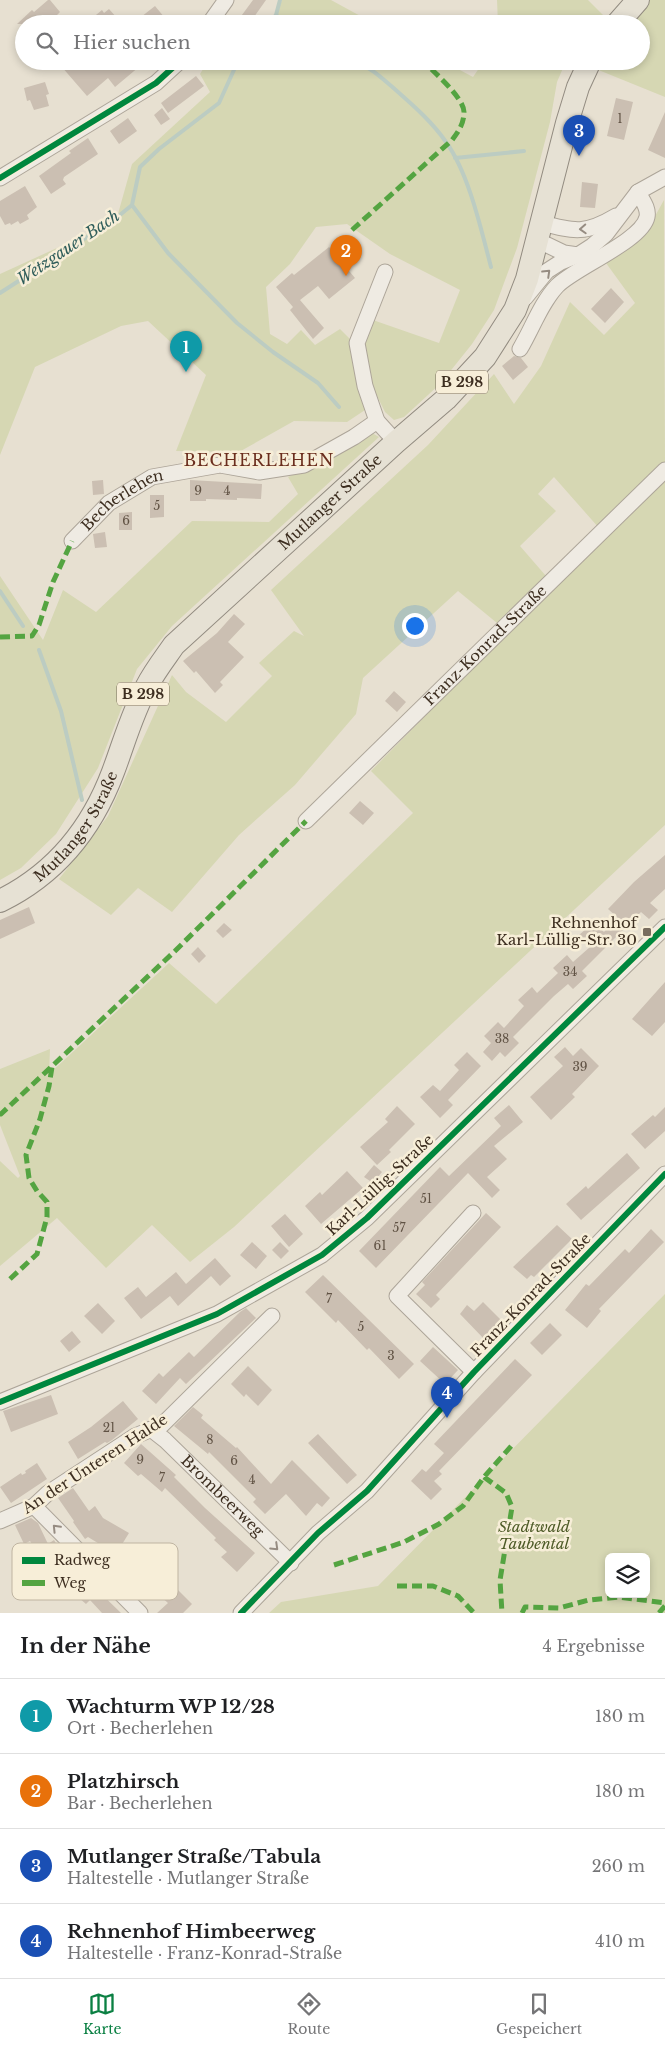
<!DOCTYPE html>
<html lang="de">
<head>
<meta charset="utf-8">
<style>
	:root { --surface:#fff; --page:#f2f2f2; --text:#202124; --muted:#757577; --line:#e0e0e0; --accent:#0b8043 }
	body { margin:0; font-family:"Libre Baskerville",serif; background:var(--page); color:var(--text) }
	.controls { position:absolute; right:15px; bottom:15px; display:grid; overflow:hidden; border-radius:8px; box-shadow:0 2px 8px #0003 }
	.controls button { width:45px; height:45px; display:grid; place-items:center; padding:0; border:0; border-bottom:1px solid var(--line); background:var(--surface); color:var(--text); font:25px sans-serif }
	.you { position:absolute; left:414px; top:625px; width:18px; height:18px; margin:-12px; border:4px solid #fff; border-radius:50%; background:#1a73e8; box-shadow:0 0 0 8px #1a73e833 }
	.badge { display:grid; place-items:center; width:32px; height:32px; border-radius:50%; background:var(--accent); color:#fff; font-size:16px; font-weight:700 }
	.pin { position:absolute; translate:-50% -41px; filter:drop-shadow(0 1px 2px #0008) }
	.pin::after { content:''; position:absolute; top:26px; width:18px; height:15px; background:inherit; clip-path:polygon(0 0,100% 0,50% 100%) }
	.list { margin:0; padding:0; list-style:none }
	h2 { display:flex; justify-content:space-between; align-items:center; height:65px; margin:0; padding:0 20px; font-size:21px }
	h2 small { font-size:16px; font-weight:400; color:var(--muted) }
	.list li { display:grid; grid-template-columns:32px 1fr auto; gap:15px; align-items:center; box-sizing:border-box; height:75px; padding:0 20px; border-top:1px solid var(--line) }
	.list b { display:block; font-size:19px; white-space:nowrap }
	.list p { margin:0; font-size:16px; white-space:nowrap; color:var(--muted) }
	.list em { font-size:16px; font-style:normal; color:var(--muted) }
	.icon { flex:none; width:28px; height:28px; fill:none; stroke:currentColor; stroke-width:2; stroke-linecap:round; stroke-linejoin:round }
	.map { position:relative; flex:none; width:665px; height:1613px; overflow:hidden }
	.search { position:absolute; background:var(--surface); box-shadow:0 2px 8px #0003; left:15px; right:15px; top:15px; height:55px; display:flex; align-items:center; gap:12px; box-sizing:border-box; padding:0 18px; border-radius:28px; color:var(--muted); font-size:19px }
	.sheet { height:365px; background:var(--surface) }
	nav { display:flex; justify-content:space-around; align-items:center; box-sizing:border-box; height:70px; border-top:1px solid var(--line); background:var(--surface); font-size:14px; color:var(--muted) }
	nav a { display:grid; justify-items:center; gap:2px }
	nav .on { color:var(--accent) }
	.map>svg:first-child { display:block }
	.green { fill:#d6d7b3; fill-rule:evenodd }
	.lines { fill:none; stroke-linecap:round; stroke-linejoin:round }
	.stream { stroke:#bcccc2; stroke-width:4 }
	.building { fill:#cbbfb2 }
	.street-casing { stroke:#ada599; stroke-width:17 }
	.primary-casing { stroke:#928b80; stroke-width:24 }
	.street { stroke:#efebe3; stroke-width:15 }
	.primary { stroke:#e6e1d4; stroke-width:22 }
	.quiet { stroke:#54a441; stroke-width:5; stroke-dasharray:10 5; stroke-linecap:butt }
	.cycleway-casing { stroke:#f7eed8; stroke-width:9 }
	.cycleway { stroke:#00873e; stroke-width:6 }
	.oneway { stroke:#968c82 }
	.poi-dot { fill:#786c5e; stroke:#f7eed8; stroke-width:2 }
	.labels { text-anchor:middle; stroke-width:5; stroke-linejoin:round; paint-order:stroke }
	.number-label { font-size:12px; fill:#605244 }
	.shield { fill:#f7eed8; stroke:#756857; stroke-width:1 }
	.shield-label { font-size:14px; font-weight:bold; fill:#3d2e20 }
	.street-label { font-size:15px; fill:#3d2e20; stroke:#f7eed8 }
	.poi-label { font-size:15px; fill:#3d2e20; stroke:#f7eed8; text-anchor:end }
	.park-label { font-size:15px; font-style:italic; fill:#4d5a26; stroke:#f7eed8 }
	.water-label { font-size:16px; font-style:italic; fill:#2f5d5a; stroke:#f7eed8 }
	.neighbourhood-label { font-size:16px; letter-spacing:1px; fill:#6b2e1e; stroke:#f7eed8 }
	.key { fill:#f7eed8; stroke:#bfb4a1; stroke-width:1 }
	.key-label { font-size:14px; fill:#3d2e20 }
</style>
</head>
<body>
<div class="map">
<svg width="665" height="1613" viewBox="0 0 665 1613">
	<rect width="100%" height="100%" fill="#e7e0d1"/>
	<path class="green" d="M282,0H331L375,24H268L276,15Z
		M497,0H588L605,17L597,24H498Z
		M647,0H665V97L596,69L600,61H641V24H623Z
		M208,61H231L234,63L236,61H443L473,77L484,61H566L557,82L550,122L517,248L494,310L472,344L440,384L404,417L394,420L385,412L372,386L361,353L370,319L439,343L460,290L390,254L347,224L316,227L290,264L266,287L270,334L287,344L301,330L315,345L340,329L356,345L368,408L347,422L294,421L239,452L176,451L206,375L148,321L121,326L35,367L0,455V274L116,221L132,164L210,92L200,74Z
		M664,200L665,463L599,528L554,477L538,494L556,511L520,546L546,576L497,623L458,591L363,678L356,714L295,785L239,835L172,912L138,888L111,915L59,879L108,816L172,675L186,692L226,722L272,676L259,663L294,631L304,636L271,590L428,445L494,374L514,404L541,366L570,302L604,335L635,303L606,263L644,236Z
		M372,433L379,437L172,626L137,669L98,768L56,834L21,868L0,880V576L43,640L63,590L96,612L192,521L269,522L298,494L288,477L330,458Z
		M665,476V825L234,1227L190,1262L152,1225L106,1268L57,1218L0,1266V1161L18,1178L20,1176L0,1125V1069L50,1049L49,1074L169,963L216,1004L413,813L371,771L561,578Z
		M665,1294V1613H269L281,1602L378,1586ZM609,1557H646V1594H609Z"/>
	<g class="lines">
		<path class="stream" d="M276,15L288,24
			M268,24L276,15L280,0
			M355,61C372,68 384,80 398,92C415,107 433,123 446,142C469,174 481,229 491,267
			M455,158L524,151
			M132,205L168,253L237,323L273,352L318,383L339,407
			M0,293L115,219L132,205L140,167L159,149L219,103L238,61
			M0,591L23,626
			M39,650L61,711L82,800"/>
	</g>
	<path class="building" d="M48,0H50L60,12L48,24H17L32,10L34,12Z
		M253,0H266L249,24H245L239,19Z
		M155,6L170,24H132Z
		M109,9L117,18L112,22L113,24H85L102,10L104,13Z
		M67,61H146L115,87L108,78L87,96L61,66Z
		M196,76L204,86L168,113L161,103Z
		M45,82L49,94L46,95L49,106L34,110L30,100L27,101L24,88Z
		M616,98L633,102L624,140L607,136Z
		M162,108L170,119L161,125L154,115Z
		M665,112V158L648,150Z
		M128,118L137,131L119,144L110,131Z
		M88,138L98,154L64,177L63,180L66,184L51,194L39,176L71,153L69,151Z
		M582,182L598,184L595,208L580,207Z
		M25,186L37,207L27,215L29,219L20,224L18,221L11,225L10,223L5,225L0,216V201Z
		M329,247L355,278L329,299L318,286L300,300L324,328L313,339L290,310L293,307L276,287L292,273L294,275Z
		M611,288L624,302L605,323L591,309Z
		M514,356L521,358L528,367L513,380L502,366Z
		M103,480L104,494L93,495L92,481Z
		M190,480L262,484L261,499L237,498V500L206,499V501H190Z
		M150,495H164V517L150,518Z
		M132,512V530H119V513Z
		M105,532L107,547L95,548L93,534Z
		M234,614L245,624L228,642L244,657L220,682L223,685L215,693L196,671L194,673L183,661L217,633Z
		M394,691L406,702L397,712L385,701Z
		M360,801L374,813L363,825L349,813Z
		M665,855V889L650,903L658,910L649,919L641,912L582,971L587,976L573,989L568,984L554,996L513,1037L519,1043L505,1057L500,1052L492,1061L483,1052L491,1043L484,1036L498,1022L504,1028L524,1006L518,1000L532,987L537,993L558,973L553,968L567,955L573,962L590,947L579,935L594,922L604,932L617,917L608,909L634,882Z
		M29,907L35,923L0,939V920Z
		M224,923L232,930L223,938L216,931Z
		M198,947L206,956L199,963L191,954Z
		M665,982V1022L652,1036L632,1019Z
		M565,1047L573,1056L581,1048L599,1066L572,1094L575,1097L551,1120L530,1097L563,1066L554,1057Z
		M467,1052L481,1066L448,1100L453,1105L440,1118L420,1097L433,1085L440,1091L459,1070L454,1065Z
		M509,1105L523,1122L494,1146L507,1159L487,1177L500,1190L492,1198L468,1173L376,1268L359,1251L440,1167L449,1176L501,1126L494,1118Z
		M397,1106L415,1124L389,1150L391,1152L377,1165L360,1147L388,1122L385,1119Z
		M665,1107V1131L645,1149L631,1134L653,1115L655,1117Z
		M627,1153L640,1168L581,1220L566,1204L586,1186L588,1189Z
		M374,1165L382,1172L373,1183L364,1177Z
		M347,1171L363,1188L321,1224L305,1206L320,1192L322,1195Z
		M486,1213L501,1227L436,1295L440,1299L431,1308L416,1294L425,1285L422,1282Z
		M285,1214L303,1234L289,1247L271,1226Z
		M557,1225L572,1239L534,1277L531,1275L527,1279L513,1267Z
		M651,1229L664,1242L599,1309L601,1311L587,1328L565,1310L586,1284L589,1286L625,1249L629,1253Z
		M252,1242L267,1256L256,1269L240,1255Z
		M280,1242L289,1251L281,1259L272,1250Z
		M215,1258L231,1276L220,1286L211,1276L178,1306L170,1296L141,1319L124,1298L138,1287L146,1297L176,1272L186,1284Z
		M323,1275L414,1364L399,1379L369,1348L367,1350L338,1320L336,1323L305,1292Z
		M483,1302L503,1322L485,1340L460,1314L467,1305L474,1311Z
		M98,1303L115,1321L102,1334L84,1316Z
		M246,1308L256,1318L186,1384L180,1378L156,1404L142,1391L159,1373L163,1377L189,1352L194,1357L240,1312Z
		M550,1323L562,1335L542,1355L530,1343Z
		M72,1331L81,1342L69,1352L60,1341Z
		M433,1347L458,1370L445,1384L420,1361Z
		M515,1359L532,1375L439,1471L442,1474L434,1481L442,1489L431,1500L411,1481L422,1469L426,1472L444,1453L434,1444Z
		M248,1366L272,1390L258,1406L246,1394L244,1397L231,1384Z
		M51,1395L58,1414L11,1432L3,1411Z
		M123,1401L138,1419L112,1440L107,1443L105,1442L78,1459L68,1442L91,1427Z
		M193,1407L203,1415L201,1418L236,1448L237,1447L271,1484L292,1460L330,1498L322,1507L317,1503L306,1516L286,1494L265,1514L253,1502L256,1499L209,1452L208,1454L174,1426Z
		M318,1434L357,1475L347,1484L308,1443Z
		M141,1444L176,1475L174,1477L205,1508L255,1553L237,1572L221,1557L227,1552L214,1540L216,1538L165,1488L162,1492L141,1474L138,1476L124,1463Z
		M37,1463L47,1479L11,1503L0,1487L21,1473L22,1475L26,1473L25,1471Z
		M73,1488L89,1511L95,1506L103,1518L129,1533L116,1554L88,1537L85,1539L73,1522L74,1521L58,1498Z
		M31,1518L38,1523L48,1544L54,1540L61,1552L58,1553L83,1580L85,1578L121,1613H102L90,1600L86,1604L71,1591L44,1562L30,1541L24,1544L15,1525Z
		M142,1546L171,1575L167,1579L192,1604L183,1613H157L168,1603L124,1564Z"/>
	<g class="lines">
		<defs>
			<g id="street">
				<path d="M209,24L226,0"/>
				<path d="M0,178L156,83L180,61"/>
				<path d="M542,223C575,232 586,234 616,216"/>
				<path d="M537,240L564,253L578,255"/>
				<path d="M385,272L357,343L365,386L377,421L396,442"/>
				<path d="M525,298L547,271L561,262L578,255L592,246L606,234L638,192L665,177"/>
				<path d="M520,349C532,329 541,303 557,286C574,268 642,241 647,217C649,208 642,200 638,192"/>
				<path id="s1" d="M72,541L109,503L152,477L220,465L259,472L304,465L354,437L377,421"/>
				<path id="s2" d="M306,821L665,470"/>
				<path d="M473,1213L397,1296L474,1372"/>
				<path d="M0,1402L217,1314L322,1255L367,1218L665,927"/>
				<path id="s3" d="M151,1429L165,1440L291,1563"/>
				<path d="M34,1506L140,1613"/>
				<path d="M0,1521L34,1506L48,1493L135,1436L162,1425L272,1316"/>
				<path d="M241,1613L318,1533L367,1491L474,1372L665,1174"/>
			</g>
			<g id="primary">
				<path d="M617,24L638,0"/>
				<path id="s4" d="M0,901C55,874 92,828 113,772C124,743 132,713 147,686C154,672 165,658 174,645L396,442L446,399L485,357L515,310L527,279L567,123L578,87L590,61"/>
			</g>
		</defs>
		<use href="#street" class="street-casing"/>
		<use href="#primary" class="primary-casing"/>
		<use href="#street" class="street"/>
		<use href="#primary" class="primary"/>
		<path class="quiet" d="M352,230L452,140C458,132 464,124 464,112C464,98 434,72 423,61
			M0,637L32,636L39,625L53,582L72,541
			M0,1112L1,1114L175,951L306,821
			M10,1279L37,1254L47,1217V1202L37,1191L29,1178L26,1155L40,1119L49,1086L52,1067
			M484,1477L506,1493L512,1507L500,1580L502,1613
			M334,1565L404,1542L439,1524L463,1506L484,1477L513,1444
			M397,1586H433L458,1596L474,1613
			M522,1613L525,1607L559,1608L589,1600L619,1597L665,1603
			M659,1613L665,1606"/>
		<defs>
			<path id="cycleway" d="M0,178L156,83L180,61
				M0,1402L217,1314L322,1255L367,1218L665,927
				M241,1613L318,1533L367,1491L474,1372L665,1174"/>
		</defs>
		<use href="#cycleway" class="cycleway-casing"/>
		<use href="#cycleway" class="cycleway"/>
	</g>
	<defs><path id="oneway-chevron" d="M-2-3.5L2.5 0L-2 3.5" fill="none" stroke-width="1.6" stroke-linecap="round" stroke-linejoin="round" transform="scale(1.25)"/></defs>
	<g class="oneway">
		<use href="#oneway-chevron" transform="translate(583 229) rotate(177)"/>
		<use href="#oneway-chevron" transform="translate(547 273) rotate(-44)"/>
		<use href="#oneway-chevron" transform="translate(56 1528) rotate(-134)"/>
		<use href="#oneway-chevron" transform="translate(275 1547) rotate(44)"/>
	</g>
	<rect class="poi-dot" x="642" y="927" width="10" height="10" rx="2.5"/>
	<g class="labels">
		<g class="number-label">
			<text x="620" y="123">1</text>
			<text x="198" y="495">9</text>
			<text x="227" y="495">4</text>
			<text x="157" y="510">5</text>
			<text x="126" y="525">6</text>
			<text x="570" y="976">34</text>
			<text x="502" y="1043">38</text>
			<text x="580" y="1071">39</text>
			<text x="426" y="1203">51</text>
			<text x="399" y="1232">57</text>
			<text x="380" y="1250">61</text>
			<text x="329" y="1303">7</text>
			<text x="361" y="1331">5</text>
			<text x="391" y="1360">3</text>
			<text x="109" y="1432">21</text>
			<text x="210" y="1444">8</text>
			<text x="140" y="1464">9</text>
			<text x="234" y="1465">6</text>
			<text x="162" y="1482">7</text>
			<text x="252" y="1484">4</text>
		</g>
		<g class="shield">
			<rect x="436" y="370.5" width="52" height="23" rx="4"/>
			<rect x="117" y="682.5" width="52" height="23" rx="4"/>
		</g>
		<g class="shield-label">
			<text x="462" y="387">B 298</text>
			<text x="143" y="699">B 298</text>
		</g>
		<g class="street-label">
			<text dy="5" stroke="none"><textPath href="#s4" startOffset="529">Mutlanger Straße</textPath></text>
			<text dy="5" stroke="none"><textPath href="#s1" startOffset="66">Becherlehen</textPath></text>
			<text dy="5" stroke="none"><textPath href="#s2" startOffset="251">Franz-Konrad-Straße</textPath></text>
			<text dy="5" stroke="none"><textPath href="#s4" startOffset="109">Mutlanger Straße</textPath></text>
			<text transform="translate(380 1185) rotate(-43)" y="5">Karl-Lüllig-Straße</text>
			<text transform="translate(531 1295) rotate(-46)" y="5">Franz-Konrad-Straße</text>
			<text transform="translate(95 1464) rotate(-33)" y="5">An der Unteren Halde</text>
			<text dy="5" stroke="none"><textPath href="#s3" startOffset="98">Brombeerweg</textPath></text>
		</g>
		<g class="poi-label">
			<text x="637" y="928">Rehnenhof<tspan x="637" dy="17">Karl-Lüllig-Str. 30</tspan></text>
		</g>
		<g class="park-label">
			<text x="534" y="1532">Stadtwald<tspan x="534" dy="17">Taubental</tspan></text>
		</g>
		<g class="water-label">
			<text transform="translate(68 247) rotate(-34)" y="6">Wetzgauer Bach</text>
		</g>
		<g class="neighbourhood-label">
			<text x="259" y="466">BECHERLEHEN</text>
		</g>
	</g>
	<rect x="12" y="1543" width="166" height="57" rx="8" class="key"/>
	<rect x="22" y="1557" width="23" height="7" fill="#00873e"/>
	<rect x="22" y="1580" width="23" height="6" fill="#54a441"/>
	<g class="key-label">
		<text x="54" y="1565">Radweg</text>
		<text x="54" y="1588">Weg</text>
	</g>
</svg>
<div class="controls">
<button><svg class="icon" aria-label="layers" viewBox="0 0 24 24"><path d="M12 4l9 5-9 5-9-5zM3 14l9 5 9-5"/></svg></button>
</div>
<div class="you"></div>
<div class="pin badge" style="left:186px;top:372px;background:#0f9aa8">1</div>
<div class="pin badge" style="left:346px;top:276px;background:#e8710a">2</div>
<div class="pin badge" style="left:579px;top:156px;background:#1a4fb4">3</div>
<div class="pin badge" style="left:447px;top:1418px;background:#1a4fb4">4</div>
<div class="search"><svg class="icon" aria-label="search" viewBox="0 0 24 24"><circle cx="10" cy="10" r="6"/><path d="M15 15l6 6"/></svg>Hier suchen</div>
</div>
<section class="sheet">
<h2>In der Nähe<small>4 Ergebnisse</small></h2>
<ul class="list">
<li><span class="badge" style="background:#0f9aa8">1</span><div><b>Wachturm WP 12/28</b><p>Ort · Becherlehen</p></div><em>180 m</em></li>
<li><span class="badge" style="background:#e8710a">2</span><div><b>Platzhirsch</b><p>Bar · Becherlehen</p></div><em>180 m</em></li>
<li><span class="badge" style="background:#1a4fb4">3</span><div><b>Mutlanger Straße/Tabula</b><p>Haltestelle · Mutlanger Straße</p></div><em>260 m</em></li>
<li><span class="badge" style="background:#1a4fb4">4</span><div><b>Rehnenhof Himbeerweg</b><p>Haltestelle · Franz-Konrad-Straße</p></div><em>410 m</em></li>
</ul>
</section>
<nav>
<a class="on"><svg class="icon" aria-label="map" viewBox="0 0 24 24"><path d="M3 6l6-2 6 2 6-2v14l-6 2-6-2-6 2zM9 4v14M15 6v14"/></svg>Karte</a>
<a><svg class="icon" aria-label="directions" viewBox="0 0 24 24"><path d="M12 3l9 9-9 9-9-9zM9 14v-3h6M13 9l2 2-2 2"/></svg>Route</a>
<a><svg class="icon" aria-label="saved" viewBox="0 0 24 24"><path d="M7 4h10v16l-5-4-5 4z"/></svg>Gespeichert</a>
</nav>
</body>
</html>
